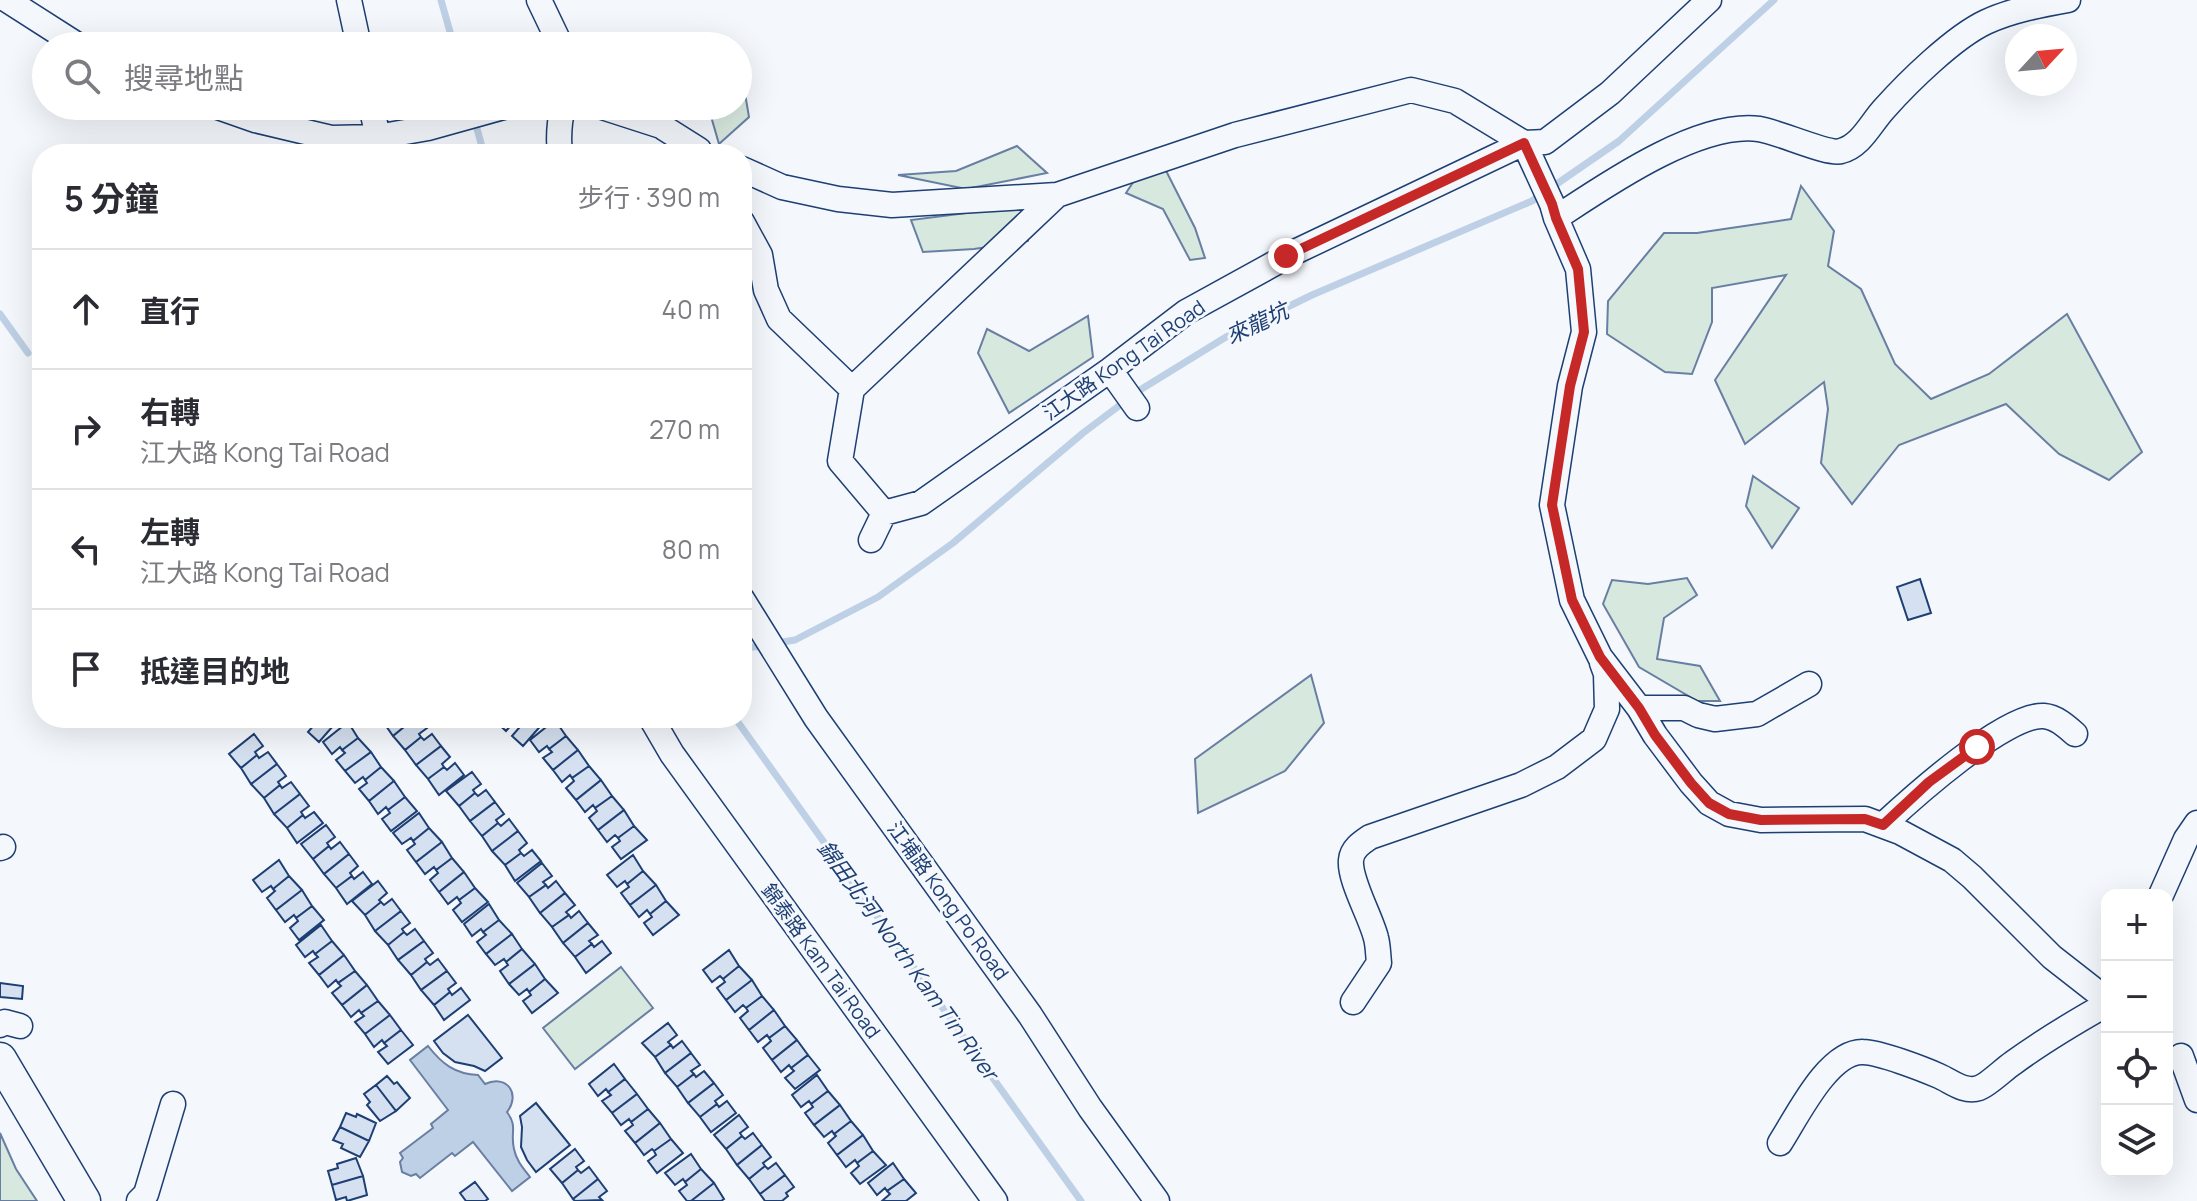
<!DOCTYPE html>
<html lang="zh-TW">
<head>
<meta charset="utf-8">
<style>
	:root { --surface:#fff; --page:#f7f7f7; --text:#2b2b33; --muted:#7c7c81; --line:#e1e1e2 }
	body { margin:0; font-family:Manrope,"Noto Sans TC",sans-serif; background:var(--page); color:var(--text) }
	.controls { position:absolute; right:24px; bottom:24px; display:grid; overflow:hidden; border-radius:16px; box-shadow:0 8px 32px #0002 }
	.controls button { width:72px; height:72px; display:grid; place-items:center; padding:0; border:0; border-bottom:2px solid var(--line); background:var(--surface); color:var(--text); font:40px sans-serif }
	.compass { position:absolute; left:2005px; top:24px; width:72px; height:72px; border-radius:50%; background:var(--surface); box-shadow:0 8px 32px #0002; rotate:64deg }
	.stop { position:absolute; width:24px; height:24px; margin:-18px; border:6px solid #c62828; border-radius:50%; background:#fff }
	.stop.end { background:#c62828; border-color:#fff; box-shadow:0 2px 8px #0008 }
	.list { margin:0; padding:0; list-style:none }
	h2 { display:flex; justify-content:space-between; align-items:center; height:104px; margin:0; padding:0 32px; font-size:34px }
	h2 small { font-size:26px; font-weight:400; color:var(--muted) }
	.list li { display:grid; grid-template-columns:52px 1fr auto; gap:24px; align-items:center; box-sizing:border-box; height:120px; padding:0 32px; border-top:2px solid var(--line) }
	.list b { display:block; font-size:30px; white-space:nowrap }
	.list p { margin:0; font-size:26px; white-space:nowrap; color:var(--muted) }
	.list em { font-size:26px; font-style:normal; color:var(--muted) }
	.icon { flex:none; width:44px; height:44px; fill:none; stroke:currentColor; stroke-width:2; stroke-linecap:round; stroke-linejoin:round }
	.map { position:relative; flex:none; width:2197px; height:1201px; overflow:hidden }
	.search { position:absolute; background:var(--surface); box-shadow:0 8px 32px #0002; left:32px; top:32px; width:720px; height:88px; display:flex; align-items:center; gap:20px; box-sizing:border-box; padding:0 28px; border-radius:44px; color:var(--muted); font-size:30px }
	.panel { position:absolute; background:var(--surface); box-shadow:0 8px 32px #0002; left:32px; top:144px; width:720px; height:584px; border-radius:32px }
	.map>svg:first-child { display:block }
	.green { fill:#d7e8df; stroke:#687fa3; stroke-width:2 }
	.water { fill:#bed0e5; stroke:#687fa3; stroke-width:2 }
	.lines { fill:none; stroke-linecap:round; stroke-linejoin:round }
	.stream { stroke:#bed0e5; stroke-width:7 }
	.building { fill:#d5e0f0; stroke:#1d3f73; stroke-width:2 }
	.minor-casing { stroke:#1d3f73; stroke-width:27 }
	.major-casing { stroke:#1d3f73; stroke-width:35 }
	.minor { stroke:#f4f7fb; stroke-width:24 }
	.major { stroke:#f4f7fb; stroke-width:32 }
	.route { stroke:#c62828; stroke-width:10 }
	.labels { text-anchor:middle; stroke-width:6; stroke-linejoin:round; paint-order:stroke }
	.street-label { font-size:20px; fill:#1d3f73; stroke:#f4f7fb }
	.water-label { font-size:22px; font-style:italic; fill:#1d3f73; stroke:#f4f7fb }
</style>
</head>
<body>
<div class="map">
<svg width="2197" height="1201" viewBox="0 0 2197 1201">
	<rect width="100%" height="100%" fill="#f4f7fb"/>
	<path class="green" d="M738,52L749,117L719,144L708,106H738Z
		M1017,146L1047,173L966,189L898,175L956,171Z
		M1155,149L1195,228L1205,258L1190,260L1163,209L1126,193Z
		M1801,186L1834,231L1828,266L1861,289L1895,364L1931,399L1989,374L2067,314L2142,452L2109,480L2059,454L2006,404L1899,445L1852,504L1821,463L1828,409L1824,382L1745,444L1715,380L1786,275L1712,288V322L1692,374L1665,372L1607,334L1608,301L1664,233H1697L1791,219Z
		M1029,205L1028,241L974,249L923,252L911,220Z
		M1088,316L1093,357L1009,413L978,353L987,329L1029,351Z
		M1753,476L1799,508L1772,548L1746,506Z
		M1687,578L1697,595L1664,618L1657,659L1700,666L1720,701H1697L1639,667L1603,604L1612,580L1648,584Z
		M1311,675L1324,723L1285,771L1198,813L1195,759Z
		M621,967L653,1008L575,1069L543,1028Z
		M0,1133L16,1169L37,1201H0Z"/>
	<path class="water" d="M428,1046C442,1064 455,1074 478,1075L485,1084C507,1074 521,1094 507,1112C518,1127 510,1132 514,1149C516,1160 523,1168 530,1177L512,1191L473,1142L455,1156L452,1153L420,1178L416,1174L411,1176L402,1172L400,1162L403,1158L400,1153L433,1128L431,1124L448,1110L410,1060Z"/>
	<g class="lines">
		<path class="stream" d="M441,0L454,46
			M474,118L484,154
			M0,314L28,353
			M776,643L795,640L878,597L953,543L1083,433L1140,390L1226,337L1312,295L1532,201L1619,141L1774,0
			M742,648L764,646
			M735,718L1081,1201"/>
	</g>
	<path class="building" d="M1920,579L1931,613L1908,620L1897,587Z
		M315,718H340L319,742L308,732L315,724L312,722Z
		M384,718H415L393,736L382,720Z
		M415,718H420L427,728L419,734L421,737L405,750L393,736Z
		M498,718H523L516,726L513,723L506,731L495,721Z
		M523,718H540L544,722L523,746L512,736L519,728L516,726Z
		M555,720L566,736L549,749L547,746L539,752L530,740Z
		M348,722L358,738L342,750L340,747L332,754L323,742Z
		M254,734L263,746L255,752L257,755L241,768L229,754Z
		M432,734L441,746L416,765L405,750L421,737L424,740Z
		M566,736L578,750L553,770L543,758L552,752L549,749Z
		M358,738L371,752L345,771L336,760L345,753L342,750Z
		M441,746L450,757L442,764L444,767L428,779L416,765Z
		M578,750L589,766L572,778L570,775L562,782L553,770Z
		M268,752L277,764L251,784L241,768L257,755L259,758Z
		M371,752L381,767L365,780L363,777L355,783L345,771Z
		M455,763L464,775L439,795L428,779L444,767L447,770Z
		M277,764L286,776L278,782L280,785L264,798L251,784Z
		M589,766L601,780L576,800L566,788L574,781L572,778Z
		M381,767L394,781L369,801L359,789L367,783L365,780Z
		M472,772L481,784L473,790L475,793L459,806L446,791Z
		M601,780L612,796L595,808L593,805L585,812L576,800Z
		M394,781L405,797L388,810L386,807L378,814L369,801Z
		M291,782L300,794L274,814L264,798L280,785L282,788Z
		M486,790L495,802L470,821L459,806L475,793L478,796Z
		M300,794L309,806L301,812L303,815L287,828L274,814Z
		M612,796L624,810L598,830L589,818L597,811L595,808Z
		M405,797L417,811L391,831L382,819L390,813L388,810Z
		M495,802L504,814L496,820L498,823L482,836L470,821Z
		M624,810L634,826L618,838L615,835L607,842L598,830Z
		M314,812L323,823L297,843L287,828L303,815L305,818Z
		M419,813L429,828L413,841L411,838L402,844L393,833Z
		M509,819L518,831L492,851L482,836L498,823L501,826Z
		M326,825L335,837L327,843L329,846L313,859L301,844Z
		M634,826L647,840L621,859L612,847L620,841L618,838Z
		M429,828L442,842L416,862L407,850L415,844L413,841Z
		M518,831L527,843L519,850L521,853L505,865L492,851Z
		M340,842L349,854L324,874L313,859L329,846L331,849Z
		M442,842L452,858L436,870L434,867L425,874L416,862Z
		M532,850L541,861L515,881L505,865L521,853L524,856Z
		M349,854L358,866L350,873L352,876L336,888L324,874Z
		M633,855L643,871L627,884L625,881L617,887L607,875Z
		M452,858L464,872L439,892L430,880L438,873L436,870Z
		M279,860L289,876L273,889L271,886L262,892L253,880Z
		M542,863L552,876L543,882L546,885L529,897L517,883Z
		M643,871L656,885L630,905L621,893L629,887L627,884Z
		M363,872L372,884L347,904L336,888L352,876L354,879Z
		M464,872L475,888L459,900L457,897L448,904L439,892Z
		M289,876L302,890L276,910L267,898L275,891L273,889Z
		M378,881L387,893L379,900L381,902L365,915L352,901Z
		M556,881L565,893L540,913L529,897L546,885L548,888Z
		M656,885L666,901L650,914L647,910L639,917L630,905Z
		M475,888L488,902L462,922L453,910L461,903L459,900Z
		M302,890L312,906L296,918L294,915L285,922L276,910Z
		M565,893L575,905L566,912L569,915L552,927L540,913Z
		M392,899L401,911L375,931L365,915L381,902L384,905Z
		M666,901L679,915L653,935L644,923L652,917L650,914Z
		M489,904L499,920L483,932L481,929L472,936L464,924Z
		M312,906L324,920L299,940L290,928L298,921L296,918Z
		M401,911L410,923L402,929L404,932L388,945L375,931Z
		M579,911L588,923L563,943L552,927L569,915L571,918Z
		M499,920L512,934L486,954L477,942L486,935L483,932Z
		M588,923L598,935L589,941L592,944L575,957L563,943Z
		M321,925L332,941L315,954L313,951L305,957L296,945Z
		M415,929L424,941L398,960L388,945L404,932L407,935Z
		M512,934L522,949L506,962L504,959L495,965L486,954Z
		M332,941L344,955L319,975L309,963L318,957L315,954Z
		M424,941L433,953L425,959L427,962L411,975L398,960Z
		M602,941L611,953L586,973L575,957L592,944L594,947Z
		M522,949L535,964L509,984L500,971L508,965L506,962Z
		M729,950L739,966L723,979L720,976L712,982L703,970Z
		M344,955L355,971L338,983L336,980L328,987L319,975Z
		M438,959L447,971L421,990L411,975L427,962L430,965Z
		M535,964L545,979L529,992L527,989L519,995L509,984Z
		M739,966L752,980L726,1000L717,988L725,982L723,979Z
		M355,971L367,985L342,1005L332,993L341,986L338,983Z
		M447,971L456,983L448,989L450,992L434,1005L421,990Z
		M545,979L558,993L532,1013L523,1001L531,995L529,992Z
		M752,980L762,996L746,1008L743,1005L735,1012L726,1000Z
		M0,983L23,986L22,999L0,997Z
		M367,985L378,1001L361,1013L359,1010L351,1017L342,1005Z
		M461,988L470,1000L444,1020L434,1005L450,992L452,995Z
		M762,996L774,1010L749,1030L740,1018L748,1011L746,1008Z
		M378,1001L390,1015L365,1034L355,1022L364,1016L361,1013Z
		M774,1010L785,1026L769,1038L767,1035L758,1042L749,1030Z
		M390,1015L401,1030L384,1043L382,1040L374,1047L365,1034Z
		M468,1015L502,1058L485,1071L474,1066L455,1062L443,1053L434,1041Z
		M668,1023L677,1035L668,1042L671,1045L655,1057L642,1043Z
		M785,1026L797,1040L772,1060L763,1048L771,1041L769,1038Z
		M401,1030L413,1045L388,1064L378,1052L387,1046L384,1043Z
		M797,1040L808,1055L791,1068L789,1065L781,1072L772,1060Z
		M682,1041L691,1053L665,1073L655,1057L671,1045L673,1048Z
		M691,1053L700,1065L691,1071L694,1074L677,1087L665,1073Z
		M808,1055L820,1070L795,1089L785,1078L794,1071L791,1068Z
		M614,1064L625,1079L608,1092L606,1089L598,1096L589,1084Z
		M704,1071L714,1083L688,1103L677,1087L694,1074L696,1077Z
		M817,1075L828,1091L811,1104L809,1101L801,1107L792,1095Z
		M387,1076L394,1084L397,1082L410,1098L396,1111L376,1085Z
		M625,1079L637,1094L612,1113L602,1101L611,1095L608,1092Z
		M714,1083L723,1095L715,1101L717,1104L700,1117L688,1103Z
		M376,1085L396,1111L380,1121L367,1105L370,1102L364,1094Z
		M828,1091L840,1105L814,1125L805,1113L813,1107L811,1104Z
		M637,1094L648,1109L631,1122L629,1119L621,1125L612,1113Z
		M727,1101L736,1113L711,1132L700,1117L717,1104L719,1107Z
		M536,1103L570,1145L536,1172L527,1160L521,1147L522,1127L520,1116Z
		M840,1105L851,1121L834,1134L832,1131L824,1137L814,1125Z
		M648,1109L660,1123L635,1143L625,1131L633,1125L631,1122Z
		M346,1113L356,1117L357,1114L376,1123L369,1141L340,1127Z
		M739,1115L748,1127L740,1133L742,1136L726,1149L714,1135Z
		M851,1121L863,1135L837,1155L828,1143L836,1136L834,1134Z
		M660,1123L671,1139L654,1151L652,1149L644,1155L635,1143Z
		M340,1127L369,1141L360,1157L341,1148L343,1144L333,1140Z
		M753,1133L762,1145L737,1165L726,1149L742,1136L745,1139Z
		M863,1135L873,1151L857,1163L855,1160L846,1167L837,1155Z
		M671,1139L683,1153L657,1173L648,1161L656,1155L654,1151Z
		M762,1145L771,1157L763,1163L765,1166L749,1179L737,1165Z
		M575,1149L584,1161L576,1167L578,1170L562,1183L550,1169Z
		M873,1151L886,1165L860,1184L851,1173L859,1166L857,1163Z
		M691,1154L701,1169L685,1182L683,1179L675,1185L665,1173Z
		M356,1158L363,1176L332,1185L328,1171L338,1168L337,1164Z
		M776,1163L785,1175L760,1194L749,1179L765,1166L768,1169Z
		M893,1163L904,1179L887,1191L885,1188L877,1195L868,1183Z
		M589,1167L598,1179L573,1199L562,1183L578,1170L581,1173Z
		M701,1169L714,1183L691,1201H687L679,1191L687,1185L685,1182Z
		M785,1175L794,1187L786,1193L788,1196L782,1201H765L760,1194Z
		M363,1176L367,1195L347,1201L346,1197L336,1200L332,1185Z
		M598,1179L607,1191L599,1197L602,1200L575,1201L573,1199Z
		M904,1179L916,1193L906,1201H882L890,1194L887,1191Z
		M475,1182L488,1199L485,1201H466L460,1193Z
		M714,1183L724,1199L721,1201H691Z"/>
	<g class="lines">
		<defs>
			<path id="minor" d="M7,0L79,46
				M349,0L359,46
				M539,0L561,46
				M215,106L255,120L331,138L377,137L428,128L507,106
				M371,106L382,154
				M599,106L661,126L699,150L701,154
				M560,154C558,137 559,123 563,106
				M742,169L782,187L838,199L892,205L1057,195
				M1556,218C1606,185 1698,121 1759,129C1779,132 1828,155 1841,151C1861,146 1871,123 1884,109C1908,82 1954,37 1986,22C2012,10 2040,5 2068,0
				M742,222L760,255L766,290L779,319L852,389
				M1110,370L1137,408
				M852,389L840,461L884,513L921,503L1110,370L1186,312L1297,251L1524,143L1552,204L1556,218L1578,269L1584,332L1570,386L1552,505L1572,600L1600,657L1639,708L1655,735L1691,783L1709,803L1729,814L1761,820L1865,819L1900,832L1952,860L1972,877L2052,957L2107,1000
				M852,389L1057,195L1235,135L1411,90L1455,101L1524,143L1545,142L1610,93L1709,0
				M871,540L884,513
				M742,599L816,718L1030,1015L1090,1108L1157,1201
				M1639,708H1684L1698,715L1715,719L1757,714L1809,684
				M651,718L672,754L995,1201
				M1883,825C1911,799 2006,713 2044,716C2056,717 2066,726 2075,734
				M0,848L3,847
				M2161,895L2186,839L2197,823
				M1353,1002L1379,963C1378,954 1378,945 1376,938C1371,917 1349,880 1351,860C1352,849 1361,843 1370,837L1521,785L1557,767L1594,739L1607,709L1606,674L1602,663
				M0,1025L5,1022L20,1026
				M2181,1056L2197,1100
				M1780,1143C1797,1117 1828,1051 1863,1052C1879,1052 1923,1069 1939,1076C1951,1081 1964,1093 1979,1088C1988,1085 2004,1069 2013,1063C2043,1041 2075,1022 2107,1004
				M139,1201L146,1194L173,1104"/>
			<path id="major" d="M0,1059L84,1201"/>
		</defs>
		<use href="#minor" class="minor-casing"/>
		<use href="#major" class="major-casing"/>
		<use href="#minor" class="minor"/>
		<use href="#major" class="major"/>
	</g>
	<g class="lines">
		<path class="route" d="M1286,256L1524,143L1552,204L1556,218L1578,269L1584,332L1570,386L1552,505L1572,600L1600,657L1639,708L1655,735L1691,783L1709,803L1729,814L1761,820L1865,819L1883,825L1929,782L1977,747"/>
	</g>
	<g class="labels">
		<g class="street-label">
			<text transform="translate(1124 360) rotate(-35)" y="7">江大路 Kong Tai Road</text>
			<text transform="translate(948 901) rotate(54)" y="7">江埔路 Kong Po Road</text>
			<text transform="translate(821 961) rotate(54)" y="7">錦泰路 Kam Tai Road</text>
		</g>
		<g class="water-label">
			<text transform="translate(1257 323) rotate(-25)" y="8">來龍坑</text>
			<text transform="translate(908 960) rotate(54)" y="8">錦田北河 North Kam Tin River</text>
		</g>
	</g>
</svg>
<div class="controls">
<button>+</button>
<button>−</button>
<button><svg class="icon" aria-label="locate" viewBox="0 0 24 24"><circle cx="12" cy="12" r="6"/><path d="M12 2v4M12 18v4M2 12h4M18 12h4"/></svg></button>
<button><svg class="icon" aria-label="layers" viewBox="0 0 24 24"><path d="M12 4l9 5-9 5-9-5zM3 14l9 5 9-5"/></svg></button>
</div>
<svg class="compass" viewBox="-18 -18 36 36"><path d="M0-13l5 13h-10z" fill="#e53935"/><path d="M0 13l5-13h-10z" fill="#7c7c81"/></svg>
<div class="stop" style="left:1977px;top:747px"></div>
<div class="stop end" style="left:1286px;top:256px"></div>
<div class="search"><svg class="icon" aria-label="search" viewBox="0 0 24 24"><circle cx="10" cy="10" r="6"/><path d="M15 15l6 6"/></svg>搜尋地點</div>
<section class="panel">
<h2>5 分鐘<small>步行 · 390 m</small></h2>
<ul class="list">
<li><svg class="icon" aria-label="ahead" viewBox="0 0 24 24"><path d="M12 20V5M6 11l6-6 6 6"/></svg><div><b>直行</b></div><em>40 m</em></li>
<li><svg class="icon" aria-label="right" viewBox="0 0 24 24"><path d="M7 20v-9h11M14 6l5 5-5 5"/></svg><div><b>右轉</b><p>江大路 Kong Tai Road</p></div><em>270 m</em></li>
<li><svg class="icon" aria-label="left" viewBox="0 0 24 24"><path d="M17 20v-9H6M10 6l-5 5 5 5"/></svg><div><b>左轉</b><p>江大路 Kong Tai Road</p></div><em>80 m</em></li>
<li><svg class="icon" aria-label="arrive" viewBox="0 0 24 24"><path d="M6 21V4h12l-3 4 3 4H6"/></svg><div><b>抵達目的地</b></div></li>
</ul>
</section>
</div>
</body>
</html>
